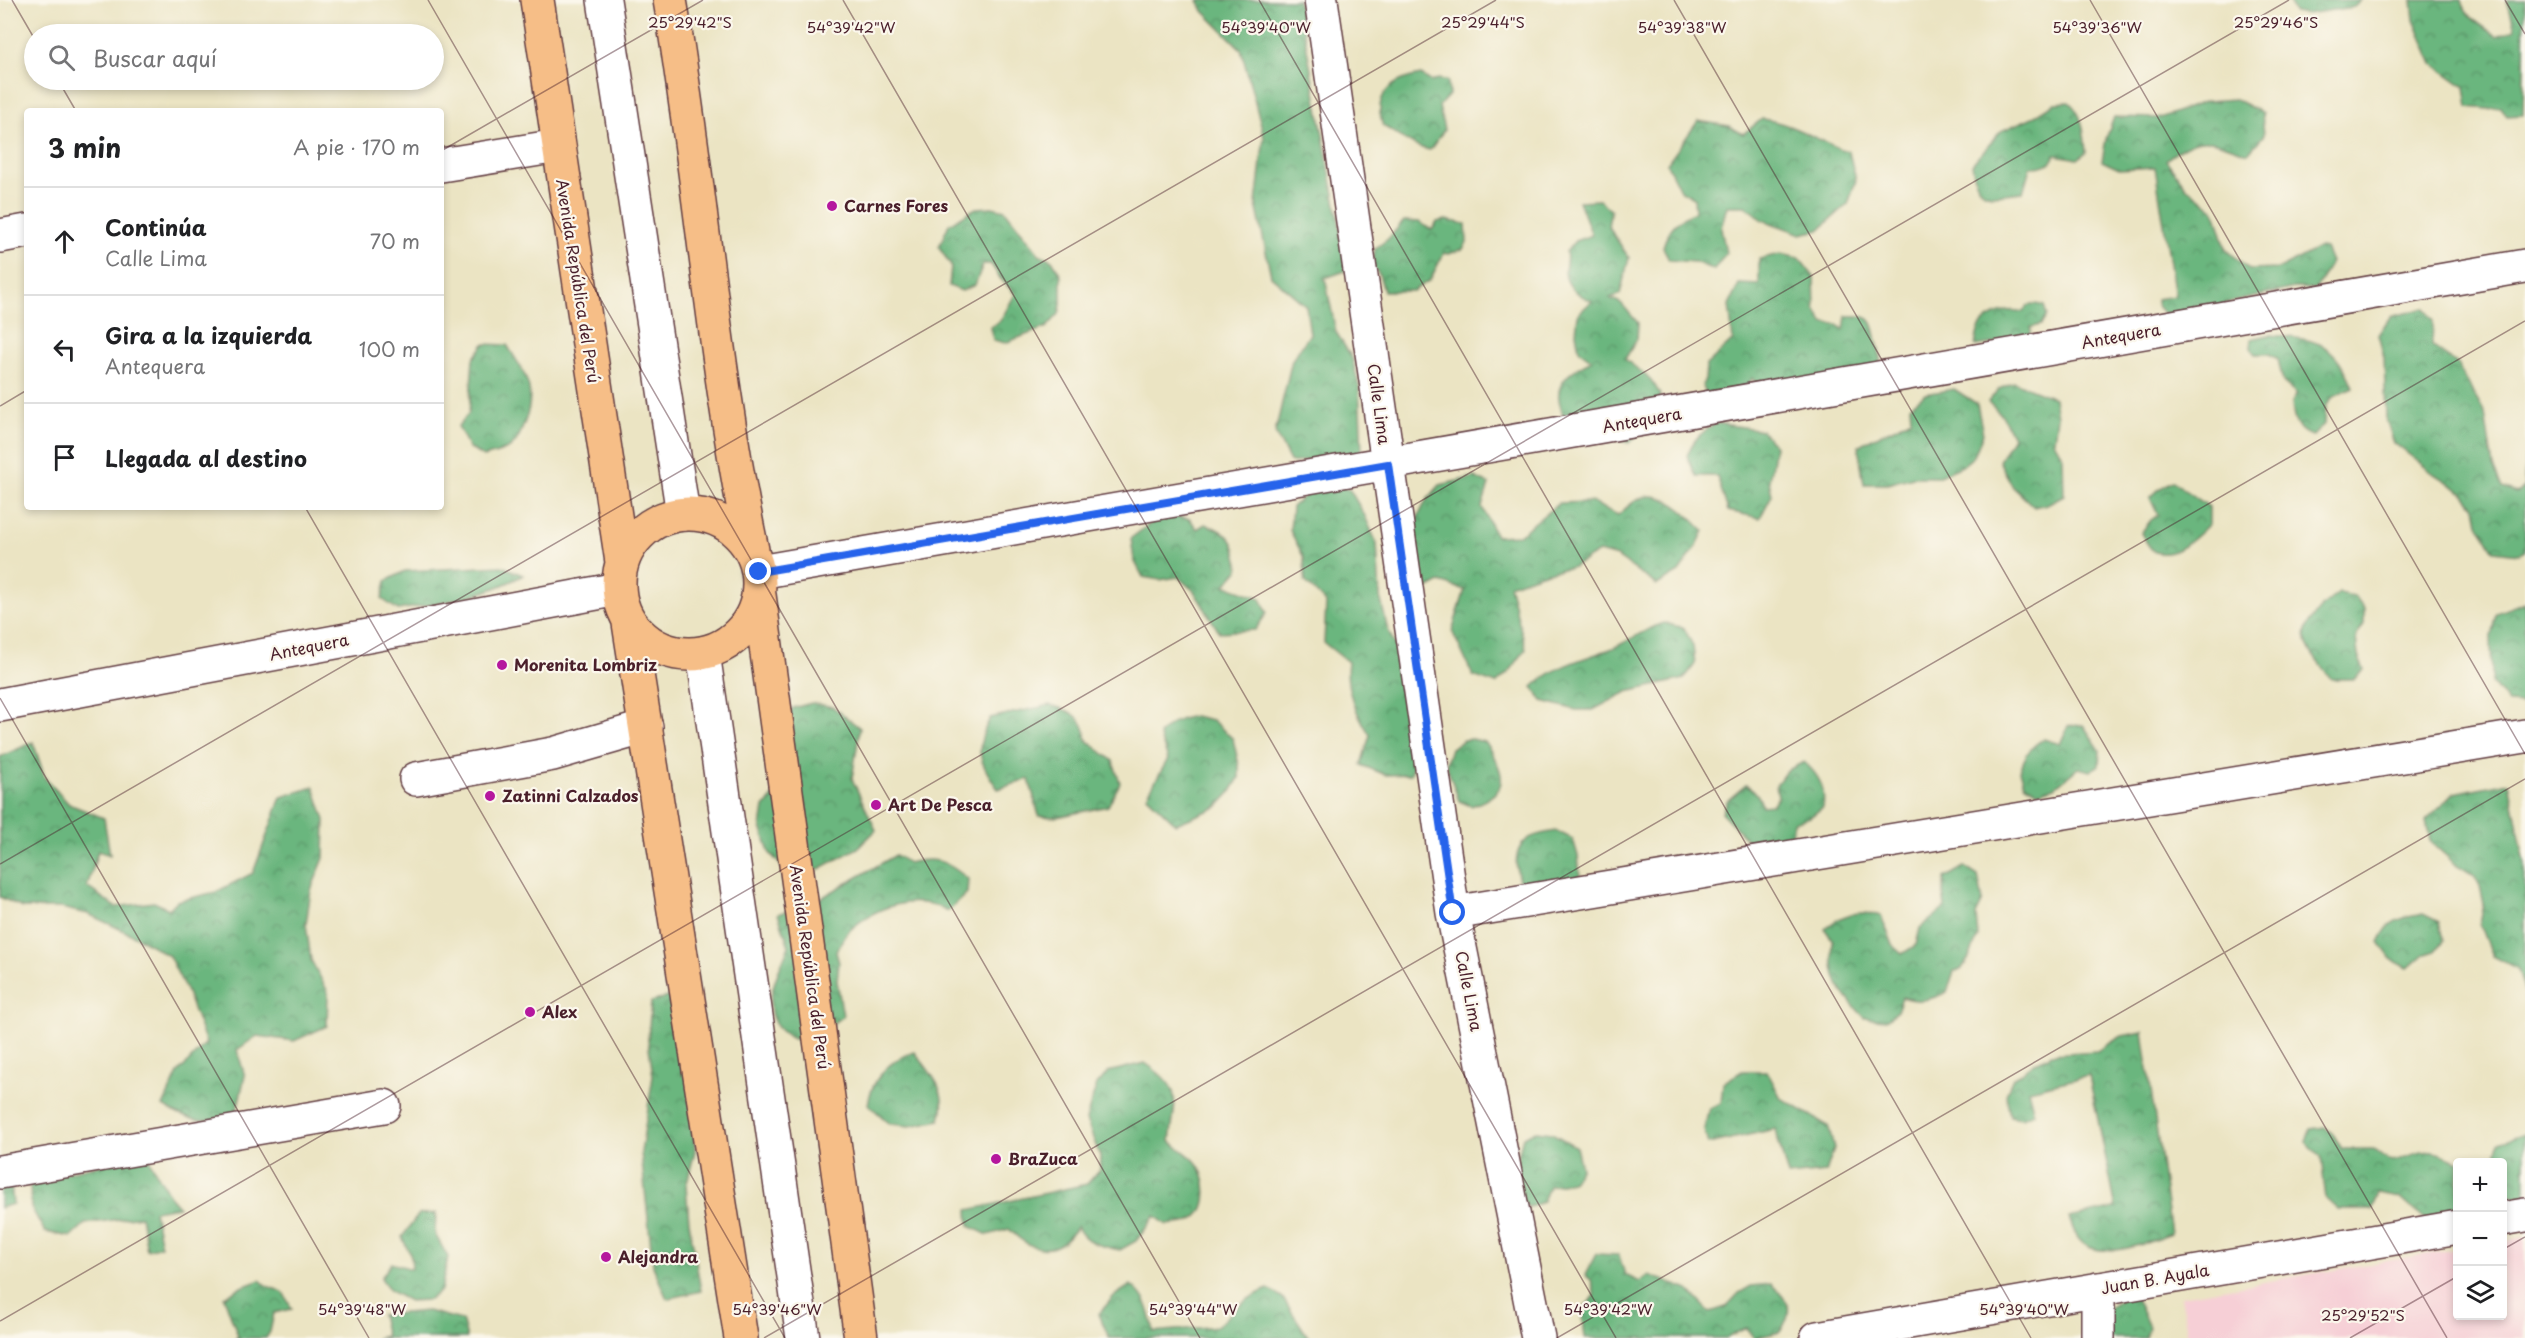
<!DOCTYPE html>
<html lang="es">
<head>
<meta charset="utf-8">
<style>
	:root { --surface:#fff; --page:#f6f6f6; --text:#202124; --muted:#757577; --line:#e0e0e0 }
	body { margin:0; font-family:"Playpen Sans",sans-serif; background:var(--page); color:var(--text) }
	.controls { position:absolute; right:18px; bottom:18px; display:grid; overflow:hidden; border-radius:6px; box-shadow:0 3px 9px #0003 }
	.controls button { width:54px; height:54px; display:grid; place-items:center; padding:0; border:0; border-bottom:2px solid var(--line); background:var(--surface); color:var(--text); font:30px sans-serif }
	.stop { position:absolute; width:18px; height:18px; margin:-14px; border:4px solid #2563eb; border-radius:50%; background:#fff }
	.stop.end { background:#2563eb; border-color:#fff; box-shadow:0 2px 6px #0008 }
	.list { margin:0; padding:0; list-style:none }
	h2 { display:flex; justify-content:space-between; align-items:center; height:78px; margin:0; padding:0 24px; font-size:26px }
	h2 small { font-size:20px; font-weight:400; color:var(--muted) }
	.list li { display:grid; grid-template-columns:39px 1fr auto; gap:18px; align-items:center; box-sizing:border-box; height:108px; padding:0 24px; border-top:2px solid var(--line) }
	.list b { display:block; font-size:22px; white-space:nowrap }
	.list p { margin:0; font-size:20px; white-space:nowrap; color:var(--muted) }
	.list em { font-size:20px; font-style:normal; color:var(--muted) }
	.icon { flex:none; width:33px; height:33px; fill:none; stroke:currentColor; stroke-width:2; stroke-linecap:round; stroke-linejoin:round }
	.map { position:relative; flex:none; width:2525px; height:1338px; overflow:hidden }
	.search { position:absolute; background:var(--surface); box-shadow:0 3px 9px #0003; left:24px; top:24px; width:420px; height:66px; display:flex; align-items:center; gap:15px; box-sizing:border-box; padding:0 21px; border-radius:33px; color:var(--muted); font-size:22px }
	.panel { position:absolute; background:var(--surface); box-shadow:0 3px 9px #0003; left:24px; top:108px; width:420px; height:402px; border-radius:6px }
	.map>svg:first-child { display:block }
	.built { fill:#f6cfd6 }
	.forest { fill:url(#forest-crowns); stroke:#5a6a54; stroke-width:1.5 }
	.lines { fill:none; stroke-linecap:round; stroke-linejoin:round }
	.minor-casing { stroke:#623d42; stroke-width:36 }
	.highway-casing { stroke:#623d42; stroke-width:36 }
	.minor { stroke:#fff; stroke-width:33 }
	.highway { stroke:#f6be87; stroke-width:33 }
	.route { stroke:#2563eb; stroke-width:8 }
	.ticks { fill:none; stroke:#4a1f2b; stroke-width:1.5; stroke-opacity:0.45 }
	.poi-dot { fill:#b5179e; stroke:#fbf7ec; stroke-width:2 }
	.labels { text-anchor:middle; stroke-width:4.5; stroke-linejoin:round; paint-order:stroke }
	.poi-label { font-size:16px; font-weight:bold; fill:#4a1f2b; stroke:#fbf7ec; text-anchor:start }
	.street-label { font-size:16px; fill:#4a1f2b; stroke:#fbf7ec }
	.ticks-label { font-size:15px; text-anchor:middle; fill:#4a1f2b; stroke:#fbf7ec; stroke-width:4.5; stroke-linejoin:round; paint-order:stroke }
</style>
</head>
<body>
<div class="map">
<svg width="2525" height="1338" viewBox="0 0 2525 1338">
	<defs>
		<pattern id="forest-crowns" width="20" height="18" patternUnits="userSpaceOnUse" patternTransform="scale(1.5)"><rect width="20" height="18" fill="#6ab67e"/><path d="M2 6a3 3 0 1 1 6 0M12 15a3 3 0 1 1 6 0" fill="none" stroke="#599367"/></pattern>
	</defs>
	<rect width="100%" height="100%" fill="#fbf7ec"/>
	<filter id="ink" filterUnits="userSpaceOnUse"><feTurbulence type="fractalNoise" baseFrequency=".0167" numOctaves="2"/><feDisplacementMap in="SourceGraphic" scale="12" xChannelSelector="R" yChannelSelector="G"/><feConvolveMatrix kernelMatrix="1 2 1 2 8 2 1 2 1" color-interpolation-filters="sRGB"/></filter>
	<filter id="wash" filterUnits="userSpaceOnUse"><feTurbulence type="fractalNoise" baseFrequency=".008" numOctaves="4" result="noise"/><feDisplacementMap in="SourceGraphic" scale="24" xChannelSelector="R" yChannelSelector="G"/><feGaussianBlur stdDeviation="1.35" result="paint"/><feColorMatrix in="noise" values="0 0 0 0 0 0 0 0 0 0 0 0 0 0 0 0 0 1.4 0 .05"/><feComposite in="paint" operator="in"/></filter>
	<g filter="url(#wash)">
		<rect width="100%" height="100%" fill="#ebe4c3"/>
		<path class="built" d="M2525,1238V1338H2188L2181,1296L2457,1249L2458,1316H2502L2503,1242Z"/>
		<path class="forest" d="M1198,0H1298L1348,270L1325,278L1336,332L1352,358L1359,386L1362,452L1291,463L1275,433L1292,360L1310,334L1306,306L1271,276L1256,204L1264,137L1241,49L1203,11Z
			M2288,0H2361L2354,7L2306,14L2294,12Z
			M2412,0H2461C2463,15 2485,28 2497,36L2515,29L2507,0H2525L2523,115L2507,116L2501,107L2488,109L2468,107L2465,87L2433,64L2414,20Z
			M1421,75L1432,82L1438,79L1448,81L1449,95L1439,106L1444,130L1430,150C1411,147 1400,135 1383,126C1372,94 1392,80 1421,75Z
			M2235,99L2262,113L2264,135L2248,153C2210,139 2200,132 2166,160L2186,187L2215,210L2226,249L2250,270L2279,269L2320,247L2325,248L2331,262L2316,289L2294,288L2167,317L2157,306V299L2175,296L2155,167L2119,169L2102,161L2106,139L2114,117L2160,118L2207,101Z
			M2069,102C2084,115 2084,134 2086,152L2078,159L2055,155C2050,166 2042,167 2030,167L2023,192C1988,195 1978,203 1972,164L2001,131L2035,116L2055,103Z
			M1762,119C1793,123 1820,142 1849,152L1856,180L1848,204L1819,230L1801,234L1763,220L1745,206H1727L1721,228L1726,253L1714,270L1695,262L1669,260L1663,247C1668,229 1677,219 1695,212L1694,198L1680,190L1667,164L1698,121L1729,126L1743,134Z
			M1599,200L1611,210L1608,226L1629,258L1620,294L1610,298L1621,303L1638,323L1637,339L1625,359C1643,375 1649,372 1660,395L1650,427L1629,443L1565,424C1563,415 1560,407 1559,399C1556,380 1577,367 1592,360L1579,350L1576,333L1578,314L1592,301C1580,296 1566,287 1565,272C1565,265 1568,260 1566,252L1575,241L1592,235L1579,201Z
			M992,207L1005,210L1039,254L1052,260L1061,275V305L1059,314L1047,327L1005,343L993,340L991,327L1001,320L1015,294L1000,278L991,264H983L975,285L962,291L949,286L951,266L939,247L949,224L976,208Z
			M1446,220L1466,224L1467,242L1463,249L1449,254L1444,253L1430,280L1413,291H1384L1379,274L1372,266L1375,249L1388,239L1404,221L1419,222L1432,230L1437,222Z
			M1780,254L1799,258L1814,277L1815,308L1823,323L1837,324L1844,330L1846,316C1871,314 1873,319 1877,342C1879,351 1881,357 1880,366L1764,392L1752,378L1748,386L1709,398L1702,385L1705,380L1706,365L1733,340L1729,305L1739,284L1759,285V259Z
			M2036,304L2044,306L2047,315L2041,325L2031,327L2030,339L1975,346C1976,340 1977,332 1980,327C1988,315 2009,307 2023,312L2027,306Z
			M2425,308L2433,320L2432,346L2457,364L2485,413L2493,467L2502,488L2516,493L2524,488L2525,455V551L2519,554L2494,551L2478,523L2475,507L2464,493L2434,474L2394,443L2386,419L2384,357L2378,335L2390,317Z
			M2269,335C2315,340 2334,339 2353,387L2334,396L2326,406L2325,423L2313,436C2296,433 2293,417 2292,402L2297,394L2283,382L2278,359L2269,354H2255L2250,348L2251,339Z
			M484,344L507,345C525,374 538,389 524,424C515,450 509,450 483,457L469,448L458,426L469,413L473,359Z
			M2014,382L2054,398L2057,417L2054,441L2063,457L2064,495L2047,504L2034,507L2013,487L1999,461L2013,437L2002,415L1988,402L1999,389Z
			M1954,389L1977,404L1983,434L1974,456L1962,466L1937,477H1913L1887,484H1864L1858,446C1875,435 1894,430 1911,419L1910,406L1925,394Z
			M1716,423L1762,430L1775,446L1769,481L1772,495L1760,518L1728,511L1717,476H1696L1687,456C1693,439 1701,433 1716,423Z
			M1474,477L1489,484L1482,507L1496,536L1519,535L1559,503L1591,502L1618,515C1624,510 1630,504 1637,500C1661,485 1689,515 1704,531L1695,549L1679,572L1657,585L1617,557L1599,552L1573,567L1547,572L1509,585L1526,649L1510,671L1496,684L1473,676L1452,631L1465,590L1440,582L1424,591L1411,546L1416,521L1426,501L1440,485Z
			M2173,481L2209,507V524C2197,536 2175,559 2155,552C2149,549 2145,539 2141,533L2151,520L2158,515L2150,498L2159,489Z
			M1335,485L1350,490L1364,514L1377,544L1380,596L1387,627L1415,692L1418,747L1411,774L1386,775L1361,765L1370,735C1356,712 1344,689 1348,662L1324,643L1326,603L1305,581L1304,558L1290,530L1292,507L1313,488Z
			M1173,516L1190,519L1197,529L1205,524C1231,533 1237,542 1239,569L1225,585L1261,598L1267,613L1255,630L1219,632L1194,591L1178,577L1160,580L1143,577L1134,560L1131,538L1154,521Z
			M502,566L523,575C484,597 441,603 398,610L382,599L386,581L405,571Z
			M2339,593L2354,596L2364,609V624L2356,637L2358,656L2364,670L2353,679H2331C2324,668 2309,654 2306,642C2301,622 2325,603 2339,593Z
			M2525,602V708L2523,704L2508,703L2492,683L2491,636L2496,613Z
			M1664,623L1684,628L1693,646L1695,664L1684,679L1627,692L1593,710H1576L1542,701L1533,687C1554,665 1585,659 1613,648C1631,640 1645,629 1664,623Z
			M812,703L833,707L860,728L852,779L876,830L858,848L810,874L784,869L769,852L761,827L764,807L778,791L783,719L793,708Z
			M1050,705C1072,711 1084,716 1087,740L1113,761L1120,783L1108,806L1057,817L1039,816L1029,779L998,789C978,761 974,749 990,718Z
			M1194,716L1212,720L1233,739L1239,765V778L1230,793L1217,807L1176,824L1147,796L1168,759L1159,735C1169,723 1179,719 1194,716Z
			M2083,725L2100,750L2099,765L2091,771L2078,768L2055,787L2038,792L2025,784L2020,771C2025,756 2029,747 2044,739L2060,744L2068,726Z
			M1472,739L1485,742C1504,772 1514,792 1471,806L1459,801L1446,764L1451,748L1464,740Z
			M33,742L45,778L69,804L104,818L110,855L98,851L87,887L116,907L154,902L169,909L177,901L216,892L253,873L281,797L314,787L325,820L324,858L311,890L306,924L311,960L328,992L327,1026L294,1041L257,1036L237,1050L245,1076L236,1114C206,1125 189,1122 163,1106L178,1073L206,1043L186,990L169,956L139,938L88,914L61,908H23L0,897V757Z
			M1804,762C1818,774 1826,787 1823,807L1810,817L1794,822L1790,840L1767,848L1753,846L1722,813L1727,801L1746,785C1755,790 1759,795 1762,806L1772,805L1778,797L1776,785L1786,771Z
			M2509,782L2525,864V994L2518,969L2493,956L2480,924L2484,904L2480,886L2474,875L2454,863L2430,841L2426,820L2454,793Z
			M1556,831L1573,839L1578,856L1580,878L1525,893C1516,878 1510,851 1528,839C1535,834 1547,833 1556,831Z
			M896,855L908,863C936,856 947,861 968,879L967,893L948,911C914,893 875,906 848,932C843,937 839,946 836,952L839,963L837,981L843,1016L818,1034L799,1041C751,1024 775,980 789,946L778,914L821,898Z
			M1964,867L1978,876L1983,901L1976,915L1978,937L1969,958L1961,970L1954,971L1947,992C1930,1000 1920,1003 1902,997L1897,1011L1886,1020L1865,1018C1840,992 1829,979 1833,941L1825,929C1841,914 1859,909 1881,916L1894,947L1902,954L1916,945L1920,928L1945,908L1943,892L1945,878Z
			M2423,914L2439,922L2443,940L2435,951L2423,955L2408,968L2391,959L2379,942C2390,918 2399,919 2423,914Z
			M686,992L695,1151L686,1186L689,1222L701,1291L667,1299L653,1266L641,1152L653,1076L648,1040L651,1002Z
			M2143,1032L2171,1234C2150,1242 2109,1258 2087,1246C2077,1241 2073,1229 2069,1218L2116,1208L2089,1076L2028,1090L2034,1113L2022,1118L2010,1116L2006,1094L2013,1078L2034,1063L2052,1054L2097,1051L2122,1036Z
			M915,1052C932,1076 949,1090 940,1120L910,1126L890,1124L868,1104C872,1078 890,1059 915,1052Z
			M1145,1063C1184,1089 1175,1098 1170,1141C1178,1148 1189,1154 1196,1162C1208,1178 1212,1211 1190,1221C1184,1224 1174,1224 1167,1225L1155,1216L1136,1241L1120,1250C1103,1246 1084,1244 1077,1226C1057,1258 1032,1253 1009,1229L988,1235L969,1226L968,1210L1087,1184L1100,1169V1156L1086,1120L1096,1086L1108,1072Z
			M1742,1071H1767L1781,1098L1828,1126L1834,1148L1826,1172L1788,1176L1775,1129L1708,1144L1704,1130L1709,1108L1721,1103L1723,1083Z
			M2325,1127L2333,1134L2342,1149H2374C2396,1169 2394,1159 2417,1153C2432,1148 2447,1155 2459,1162L2457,1213L2424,1219L2400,1198L2379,1194L2372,1210H2338L2326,1199L2321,1157L2306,1141L2310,1129Z
			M1536,1131L1552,1133L1576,1147L1581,1168L1572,1182L1549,1186L1543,1202L1529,1207L1522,1204L1515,1168L1523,1137Z
			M2525,1133V1195L2516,1198L2504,1192L2502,1162H2495L2499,1142Z
			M146,1154L171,1198L179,1207L154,1211L161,1246L147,1250L141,1216L85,1224L71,1237L45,1232L31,1207L30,1181Z
			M11,1181L13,1204L0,1208V1182Z
			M436,1213L435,1234L448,1257L441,1290L429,1300L409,1301L390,1291L381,1278L391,1263L412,1269L411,1256L402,1237L419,1214Z
			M1596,1254L1619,1255L1625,1275L1640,1282L1649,1275L1688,1290L1710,1312L1726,1307L1739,1293L1751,1286L1771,1284C1789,1301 1795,1309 1780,1332L1754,1338L1746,1328L1727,1338H1585L1582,1309L1595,1296L1591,1280L1585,1275Z
			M260,1280L267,1286L283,1292L292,1309L274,1313L270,1332L266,1338H236L238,1336L224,1297L239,1288Z
			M1131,1285C1148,1298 1150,1313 1154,1332L1218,1326C1233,1309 1246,1298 1268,1289L1282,1297L1309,1338H1109L1099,1314L1114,1296Z
			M2134,1294L2149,1327L2146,1338H2098C2100,1315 2111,1301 2134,1294Z
			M427,1311L462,1320L467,1338H376L386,1336L381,1315Z"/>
	</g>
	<g filter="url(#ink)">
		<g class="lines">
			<defs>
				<path id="minor" d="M604,0L683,514
					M1321,0L1453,913L1538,1338
					M441,165L558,146
					M0,236L27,231
					M759,572L2525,266
					M703,653L803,1338
					M0,705L618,589
					M416,779L553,754L646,727
					M1453,913L2525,736
					M0,1172L384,1106
					M2502,1219L2525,1215
					M2098,1289V1338
					M1817,1338L2458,1227"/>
				<path id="highway" d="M537,0L622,562
					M670,0C701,183 714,369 752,550
					M619 584a70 70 0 1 1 140 0a70 70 0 1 1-140 0Z
					M759,595L861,1338
					M629,623L741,1338"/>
			</defs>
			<use href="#minor" class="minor-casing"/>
			<use href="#highway" class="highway-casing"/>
			<use href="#minor" class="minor"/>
			<use href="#highway" class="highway"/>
		</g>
	</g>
	<g class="lines" filter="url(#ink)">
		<path class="route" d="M759,572L1388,464L1453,913"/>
	</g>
	<path class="ticks" d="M12,0L34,38M428,0L1200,1338M843,0L1616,1338M1259,0L2031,1338M1674,0L2447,1338M2090,0L2525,754M2505,0L2525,34M58,80L76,111M441,151L703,0M0,406L27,390M305,507L785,1338M0,698L369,1338M0,864L1496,0M2502,1250L2525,1237M0,1321L2289,0M764,1338L2525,321M1557,1338L2525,779M2350,1338L2458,1276"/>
	<g class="poi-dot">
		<circle cx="832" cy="206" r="6"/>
		<circle cx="502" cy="665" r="6"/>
		<circle cx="490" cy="796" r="6"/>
		<circle cx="876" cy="805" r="6"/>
		<circle cx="530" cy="1012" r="6"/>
		<circle cx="996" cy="1159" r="6"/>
		<circle cx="606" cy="1257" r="6"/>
	</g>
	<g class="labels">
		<g class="poi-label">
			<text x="844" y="212">Carnes Fores</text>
			<text x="514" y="671">Morenita Lombriz</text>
			<text x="502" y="802">Zatinni Calzados</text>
			<text x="888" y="811">Art De Pesca</text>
			<text x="542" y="1018">Alex</text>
			<text x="1008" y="1165">BraZuca</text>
			<text x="618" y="1263">Alejandra</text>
		</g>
		<g class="street-label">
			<text transform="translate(578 281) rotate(81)" y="6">Avenida República del Perú</text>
			<text transform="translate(2121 336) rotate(-10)" y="6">Antequera</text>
			<text transform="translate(1379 404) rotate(82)" y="6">Calle Lima</text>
			<text transform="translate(1642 420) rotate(-10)" y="6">Antequera</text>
			<text transform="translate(309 647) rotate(-11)" y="6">Antequera</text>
			<text transform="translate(810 967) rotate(82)" y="6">Avenida República del Perú</text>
			<text transform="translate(1469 991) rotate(79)" y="6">Calle Lima</text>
			<text transform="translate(2155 1279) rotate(-10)" y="6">Juan B. Ayala</text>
		</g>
	</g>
	<g class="ticks-label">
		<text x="1483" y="28">25°29'44"S</text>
		<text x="2276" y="28">25°29'46"S</text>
		<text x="690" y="28">25°29'42"S</text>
		<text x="851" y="33">54°39'42"W</text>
		<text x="1266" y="33">54°39'40"W</text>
		<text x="1682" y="33">54°39'38"W</text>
		<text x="2097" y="33">54°39'36"W</text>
		<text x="362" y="1315">54°39'48"W</text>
		<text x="777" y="1315">54°39'46"W</text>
		<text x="1193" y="1315">54°39'44"W</text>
		<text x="1608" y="1315">54°39'42"W</text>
		<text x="2024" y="1315">54°39'40"W</text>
		<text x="2363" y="1321">25°29'52"S</text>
	</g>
</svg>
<div class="controls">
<button>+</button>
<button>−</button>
<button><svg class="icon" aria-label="layers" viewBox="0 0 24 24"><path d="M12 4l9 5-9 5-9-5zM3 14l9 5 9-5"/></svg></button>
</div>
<div class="stop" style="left:1453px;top:913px"></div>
<div class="stop end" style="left:759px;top:572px"></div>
<div class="search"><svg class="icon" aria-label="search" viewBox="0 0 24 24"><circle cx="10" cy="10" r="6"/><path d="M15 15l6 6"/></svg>Buscar aquí</div>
<section class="panel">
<h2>3 min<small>A pie · 170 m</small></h2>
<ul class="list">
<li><svg class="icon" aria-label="ahead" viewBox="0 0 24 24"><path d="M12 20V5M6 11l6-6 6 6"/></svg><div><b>Continúa</b><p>Calle Lima</p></div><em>70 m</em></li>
<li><svg class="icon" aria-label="left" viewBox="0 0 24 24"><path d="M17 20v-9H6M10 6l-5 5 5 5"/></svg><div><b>Gira a la izquierda</b><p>Antequera</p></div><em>100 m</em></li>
<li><svg class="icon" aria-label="arrive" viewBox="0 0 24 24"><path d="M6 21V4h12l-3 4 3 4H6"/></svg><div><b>Llegada al destino</b></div></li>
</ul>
</section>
</div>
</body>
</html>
